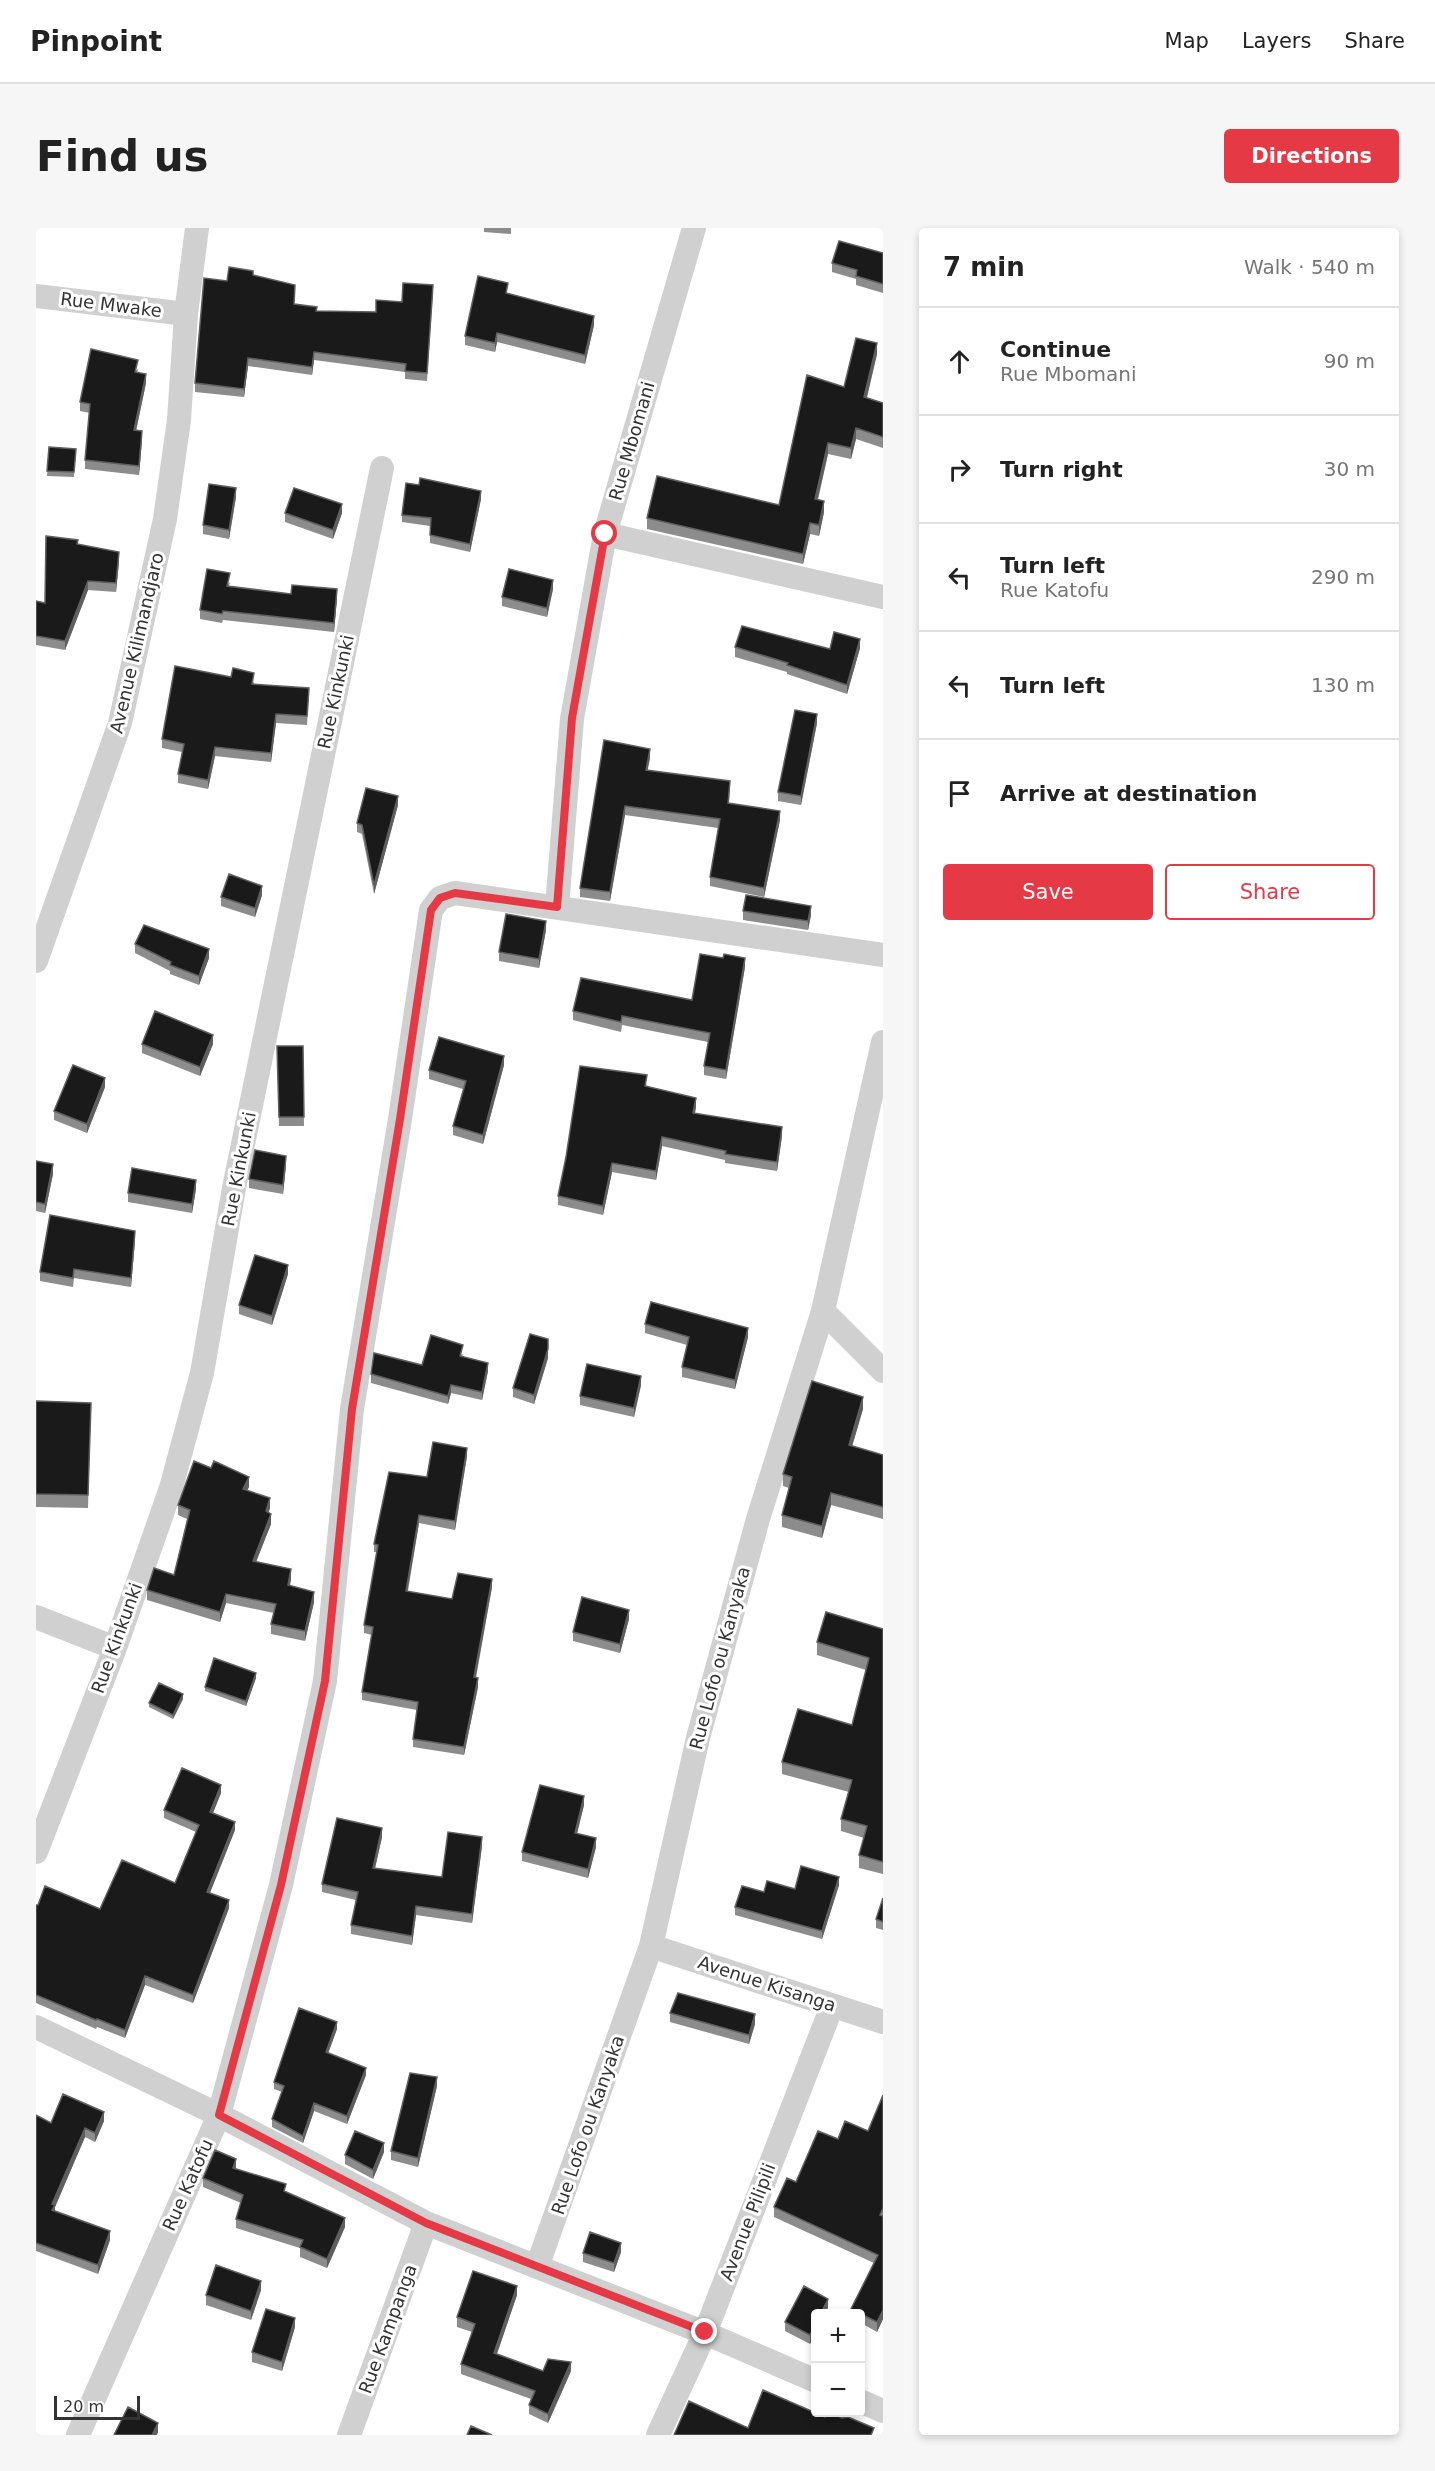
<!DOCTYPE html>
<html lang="en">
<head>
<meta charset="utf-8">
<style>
	:root { --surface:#fff; --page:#f6f6f6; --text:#222; --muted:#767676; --line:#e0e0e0; --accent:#e63946 }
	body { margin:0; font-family:"DejaVu Sans",sans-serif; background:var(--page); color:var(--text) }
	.controls { position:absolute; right:18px; bottom:18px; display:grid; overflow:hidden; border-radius:6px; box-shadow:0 3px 9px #0003 }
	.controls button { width:54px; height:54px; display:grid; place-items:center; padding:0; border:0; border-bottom:2px solid var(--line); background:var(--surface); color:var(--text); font:30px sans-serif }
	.scale { position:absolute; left:18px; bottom:15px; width:86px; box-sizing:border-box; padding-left:6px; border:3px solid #333; border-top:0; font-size:16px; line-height:21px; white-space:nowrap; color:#333; -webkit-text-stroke:4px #fff; paint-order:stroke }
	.stop { position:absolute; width:18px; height:18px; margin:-14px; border:4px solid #e63946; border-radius:50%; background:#fff }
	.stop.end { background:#e63946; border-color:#fff; box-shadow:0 2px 6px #0008 }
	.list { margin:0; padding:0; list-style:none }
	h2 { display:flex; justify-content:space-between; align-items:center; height:78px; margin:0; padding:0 24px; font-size:26px }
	h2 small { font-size:20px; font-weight:400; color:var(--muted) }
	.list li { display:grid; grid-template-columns:39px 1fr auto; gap:18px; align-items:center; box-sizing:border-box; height:108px; padding:0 24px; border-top:2px solid var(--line) }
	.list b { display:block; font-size:22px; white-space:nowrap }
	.list p { margin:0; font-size:20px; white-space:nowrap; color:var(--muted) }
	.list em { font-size:20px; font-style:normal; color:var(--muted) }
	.actions { display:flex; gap:12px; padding:18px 24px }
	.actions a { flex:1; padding:14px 0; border:2px solid var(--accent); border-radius:6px; text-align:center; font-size:21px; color:var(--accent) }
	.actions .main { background:var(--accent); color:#fff }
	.icon { flex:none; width:33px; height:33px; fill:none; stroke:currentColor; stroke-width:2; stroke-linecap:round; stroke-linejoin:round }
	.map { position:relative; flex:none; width:847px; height:2207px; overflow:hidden; border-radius:6px }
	header { display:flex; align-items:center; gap:36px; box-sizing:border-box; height:84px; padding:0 30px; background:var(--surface); border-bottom:2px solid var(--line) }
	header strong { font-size:28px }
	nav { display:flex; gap:33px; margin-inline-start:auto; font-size:21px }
	.intro { display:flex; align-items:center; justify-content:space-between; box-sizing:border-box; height:144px; padding:0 36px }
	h1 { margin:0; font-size:42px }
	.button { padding:15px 27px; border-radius:6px; background:var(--accent); color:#fff; font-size:21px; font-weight:700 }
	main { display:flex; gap:36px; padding:0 36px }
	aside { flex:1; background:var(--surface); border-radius:6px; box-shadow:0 3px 9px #0003 }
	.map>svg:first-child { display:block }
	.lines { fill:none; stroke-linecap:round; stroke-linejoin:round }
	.street { stroke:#d0d0d0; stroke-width:24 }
	.wall { fill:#8c8c8c }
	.shaded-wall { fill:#5f5f5f }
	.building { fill:#1a1a1a; stroke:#5f5f5f; stroke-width:1.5 }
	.route { stroke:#e63946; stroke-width:8 }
	.labels { text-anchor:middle; stroke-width:6; stroke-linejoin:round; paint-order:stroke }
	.street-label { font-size:18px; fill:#333; stroke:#fff }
</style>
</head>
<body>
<header>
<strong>Pinpoint</strong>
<nav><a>Map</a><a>Layers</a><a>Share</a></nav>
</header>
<div class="intro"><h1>Find us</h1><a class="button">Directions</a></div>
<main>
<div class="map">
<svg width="847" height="2207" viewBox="0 0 847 2207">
	<rect width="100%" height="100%" fill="#fff"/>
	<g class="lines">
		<path class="street" d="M0,68L150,86
			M569,306L847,369
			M521,679L536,491L569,306L658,0
			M0,733L84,495L129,291L143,192L150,86L161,0
			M787,1083L847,1143
			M0,1389L79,1420
			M0,1624L79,1420L135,1260L166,1145L198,960L346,240
			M615,1718L847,1794
			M0,1799L183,1887L390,1995L669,2105L780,2153
			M501,2039L615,1718L662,1510L722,1291L787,1083L847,814
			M824,2173L847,2183
			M42,2207L183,1887L245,1657L289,1453L316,1181L364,891L395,682L404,670L419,665L847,727
			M313,2207L390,1995
			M622,2207L669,2105L796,1778"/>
	</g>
	<path class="wall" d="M448,0H475V6L448,4Z
		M847,25V65L820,57V51L796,44V35Z
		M217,47L259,76L281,83L340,84L366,74L397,65L391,153L369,151V144L278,132L276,147L212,138L208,169L159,164V155L191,53Z
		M471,66L558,97L549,136L461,114L459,124L429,117V108Z
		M841,126L831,170L847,175V220L820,211L815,231L792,226L782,272L788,284L783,308L774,306L767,336L611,301V290L743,277L808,159Z
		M102,141L101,145L110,155L100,203L106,212L103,247L49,241V232L54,185L44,183V174Z
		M13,219L40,221L38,249L11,248Z
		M200,269L193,311L167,306V297Z
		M445,271L434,324L394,315V298L366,294V287Z
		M249,285H306L297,311L249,294Z
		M42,316L83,333L80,364L52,362L29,422L0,417V373L9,375Z
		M194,354L193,358L255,366L301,370L298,404L187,392L186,395L164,391V382Z
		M517,361L511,389L466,378V369Z
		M699,419L794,421L824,420L811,466L751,446V444L699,429Z
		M218,454V456L273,469L271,497L240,495L235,534L179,528L172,561L142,555V546L146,524L126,520V511Z
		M781,495L765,577L742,573V564Z
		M614,530L611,542L694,562L693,575L744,592L728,669L674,658V649L682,600L589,587L574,673L544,669V660Z
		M362,577L338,666L326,606L321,604V595Z
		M226,667L219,689L185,678V669Z
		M707,683L775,687L772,702L707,692Z
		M510,702L503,740L463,733V724Z
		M99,716L173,730L163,757L134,746V743L99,725Z
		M709,739L690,851L668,847V838L672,814L586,797L585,804L537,792V783L656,772Z
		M106,816H177L164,848L106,825Z
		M241,818H267L268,898H243Z
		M468,837L447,916L417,907V898L427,861L393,851V842Z
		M611,856L610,859L660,879L659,885L746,908L741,943L689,935V932L626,918L620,952L576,944L567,987L522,977V968Z
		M69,859L51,905L18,892V883Z
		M0,933L17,946L9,985L0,983Z
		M250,937L247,966L213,960V951Z
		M160,961L156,985L92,974V965Z
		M99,1012L95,1059L38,1050L37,1059L4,1053V1044Z
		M252,1046L236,1097L203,1086V1077Z
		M609,1096L712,1109L699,1161L646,1149V1139L651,1117L609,1105Z
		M427,1126L426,1128L452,1143L446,1172L415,1165L412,1176L335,1155V1146L386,1137Z
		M512,1130L498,1176L477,1169V1160Z
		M605,1157L598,1189L544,1177V1168Z
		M0,1173L55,1175L52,1280L0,1279Z
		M827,1181L816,1218L847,1227V1291L795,1277L786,1310L746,1299V1287L753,1260L747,1258V1246Z
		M431,1228L419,1302L383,1295L372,1363L416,1371L456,1359L440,1450L442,1459L428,1527L377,1519V1511L381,1482L326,1472V1464L336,1407L328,1405V1397L341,1324H338V1316L391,1249Z
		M213,1259L211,1262L234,1280L232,1284L235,1296L220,1333L255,1351L254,1358L278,1374L269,1413L235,1406V1396L238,1385L190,1375L184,1394L111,1372V1362L138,1347L151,1291L142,1287V1277Z
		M593,1391L584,1425L537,1413V1404Z
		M847,1401V1646L823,1640V1627L828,1610L805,1603V1591L813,1564L746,1546V1534L816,1497L830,1442L781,1427V1414Z
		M220,1450L210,1478L169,1463V1459Z
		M147,1471L137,1491L113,1479V1475Z
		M185,1565L177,1585L199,1602L174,1665L193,1680L157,1775L109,1757L89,1810L61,1799L60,1801L0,1775V1677L64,1681L139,1655L160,1604L128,1590V1582Z
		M548,1577L541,1605L560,1619L552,1650L486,1633V1624Z
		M346,1609L339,1640L406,1649L446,1618L436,1695L380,1687L376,1717L315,1706V1697L320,1672L286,1664V1656Z
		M803,1657L786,1711L699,1687V1679L728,1664Z
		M847,1670V1702L840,1700V1691Z
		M634,1785L719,1796L713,1816L634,1794Z
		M301,1801L292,1825L330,1847L311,1896L278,1883L267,1915L236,1899V1891L246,1864L238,1861V1854Z
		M401,1858L382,1939L355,1932V1923Z
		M847,1867V2091L841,2104L825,2095V2085H815V2081L838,2035L738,1989V1979L760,1954L802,1911L832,1903Z
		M0,1887L15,1895L68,1893L59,1914L49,1909L19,1979V1983L74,2012L62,2046L0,2023Z
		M348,1924L337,1951L309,1936V1927Z
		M200,1941L250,1964L309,1999L291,2040L264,2029V2020L200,2000V1991L205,1975L167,1959V1950Z
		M585,2024L578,2044L547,2034V2025Z
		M225,2062L215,2092L170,2077V2067Z
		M481,2067L461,2126L507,2143H535L512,2195L493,2186V2177L495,2171L425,2146V2136L436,2104L421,2099V2089Z
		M792,2080L789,2085H780V2105L774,2116L749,2103V2094Z
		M259,2099L246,2143L216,2134V2124Z"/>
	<path class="shaded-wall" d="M558,88V97L549,136V127Z
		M461,105V114L459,124V115Z
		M841,115V126L828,180V169Z
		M278,124V132L276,147V139Z
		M212,130V138L208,169V161Z
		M110,146V155L98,212V202Z
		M820,200V211L815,231V220Z
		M106,203V212L103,247V238Z
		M792,215V226L779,282V271Z
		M200,260V269L193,311V302Z
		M445,263V271L434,324V316Z
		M788,273V284L783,308V297Z
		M306,276V285L297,311V302Z
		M774,295V306L767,336V326Z
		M83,324V333L80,364V355Z
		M517,352V361L511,389V380Z
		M52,353V362L29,422V413Z
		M301,361V370L298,404V395Z
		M824,411V420L811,466V457Z
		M240,486V495L235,534V525Z
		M781,486V495L765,577V568Z
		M179,519V528L172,561V552Z
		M614,521V530L610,551V542Z
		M362,568V577L338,666V657Z
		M589,578V587L574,673V664Z
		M744,583V592L728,669V660Z
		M226,658V667L219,689V680Z
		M775,678V687L772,702V693Z
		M510,693V702L503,740V731Z
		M173,721V730L163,757V748Z
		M709,730V739L690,851V842Z
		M177,807V816L164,848V839Z
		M468,828V837L447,916V907Z
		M69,850V859L51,905V896Z
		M660,870V879L657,894V885Z
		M746,899V908L741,943V934Z
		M626,909V918L620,952V943Z
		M250,928V937L247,966V957Z
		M576,935V944L567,987V978Z
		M17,936V946L9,985V976Z
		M160,952V961L156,985V976Z
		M99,1003V1012L95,1059V1050Z
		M252,1037V1046L236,1097V1088Z
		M712,1100V1109L699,1161V1152Z
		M512,1121V1130L498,1176V1167Z
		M452,1135V1143L446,1172V1164Z
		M605,1148V1157L598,1189V1180Z
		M415,1157V1165L412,1176V1168Z
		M827,1169V1181L813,1229V1217Z
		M431,1220V1228L419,1302V1293Z
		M213,1249V1259L207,1271V1261Z
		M795,1265V1277L786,1310V1298Z
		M234,1270V1280L230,1293V1283Z
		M235,1286V1296L217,1342V1333Z
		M383,1287V1295L370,1371V1363Z
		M255,1341V1351L252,1367V1357Z
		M456,1351V1359L438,1458V1449Z
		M278,1364V1374L269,1413V1403Z
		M190,1366V1375L184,1394V1384Z
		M593,1382V1391L584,1425V1416Z
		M220,1445V1450L210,1478V1473Z
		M442,1450V1459L428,1527V1519Z
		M147,1466V1471L137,1491V1487Z
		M185,1557V1565L174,1592V1584Z
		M548,1568V1577L539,1614V1605Z
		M199,1594V1602L171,1672V1664Z
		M346,1600V1609L337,1649V1640Z
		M446,1609V1618L436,1695V1686Z
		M560,1610V1619L552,1650V1641Z
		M803,1649V1657L786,1711V1703Z
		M193,1672V1680L157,1775V1767Z
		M380,1678V1687L376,1717V1708Z
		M109,1748V1757L89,1810V1802Z
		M719,1786V1796L713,1816V1807Z
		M301,1794V1801L290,1831V1824Z
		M330,1840V1847L311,1896V1888Z
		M401,1849V1858L382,1939V1930Z
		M278,1875V1883L267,1915V1908Z
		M68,1884V1893L59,1914V1905Z
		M49,1900V1909L19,1979V1985L16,1991V1976Z
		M348,1915V1924L337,1951V1942Z
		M200,1931V1941L197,1949V1940Z
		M309,1990V1999L291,2040V2031Z
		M74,2003V2012L62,2046V2037Z
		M585,2015V2024L578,2044V2035Z
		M225,2053V2062L215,2092V2083Z
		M481,2058V2067L458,2134V2125Z
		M792,2071V2080L789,2085H785Z
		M847,2082V2091L841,2104V2094Z
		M259,2090V2099L246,2143V2134Z
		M780,2096V2105L774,2116V2107Z
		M535,2134V2143L512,2195V2186Z
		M122,2195V2204L121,2207H116Z"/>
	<path class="building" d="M803,13L847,25V56L820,48L821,42L796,35Z
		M193,39L217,43V47L259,57L258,76L281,79L280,83L340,84V72L366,74L367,55L397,57L391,145L369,143L370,136L278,124L276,139L212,130L208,161L159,155L168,50L191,53Z
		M442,48L472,55L470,65L558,88L549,127L461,105L459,115L429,108Z
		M820,110L841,115L828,169L847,175V209L820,200L815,220L792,215L779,271L788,273L783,297L774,295L767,326L611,290L621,248L743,277L771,147L808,159Z
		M55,121L102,132L99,144L110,146L98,202L106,203L103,238L49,232L54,176L44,174Z
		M13,219L40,221L38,244L11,243Z
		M384,250L445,263L434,316L394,307L395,290L366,287L370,255L383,257Z
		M173,256L200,260L193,302L167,297Z
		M258,260L306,276L297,302L249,285Z
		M10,308L42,312L41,316L83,324L80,355L52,353L29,413L0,408V373L9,375Z
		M171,341L194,345L191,358L255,366L256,357L301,361L298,395L187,383L186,386L164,382Z
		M473,341L517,352L511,380L466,369Z
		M706,398L794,421L798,404L824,411L811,457L751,437L752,435L699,419Z
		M139,438L195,449L197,440L218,445L216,456L273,460L271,488L240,486L235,525L179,519L172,552L142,546L148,516L126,511Z
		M759,482L781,486L765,568L742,564Z
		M568,512L614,521L610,542L694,553L692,575L744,583L728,660L674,649L684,591L589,578L574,664L544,660Z
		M330,560L362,568L338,657L326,597L321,595Z
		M193,646L226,658L219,680L185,669Z
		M710,667L775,678L772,693L707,683Z
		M470,686L510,693L503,731L463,724Z
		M108,697L173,721L163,748L134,737L135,734L99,716Z
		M664,726L687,730L688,726L709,730L690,842L668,838L674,805L586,788L585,794L537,783L545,750L656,772Z
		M119,783L177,807L164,839L106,816Z
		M403,809L468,828L447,907L417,898L430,853L393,842Z
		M241,818H267L268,889H243Z
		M37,837L69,850L51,896L18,883Z
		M544,838L611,847L609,858L660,870L657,885L746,899L741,934L689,926L690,923L626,909L620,943L576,935L567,978L522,968L530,929Z
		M219,922L250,928L247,957L213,951Z
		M0,933L17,936L9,976L0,974Z
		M96,940L160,952L156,976L92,965Z
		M14,987L99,1003L95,1050L38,1041L37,1050L4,1044Z
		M219,1027L252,1037L236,1088L203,1077Z
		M615,1074L712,1100L699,1152L646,1139L653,1109L609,1096Z
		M494,1106L512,1111V1121L498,1167L477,1160Z
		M395,1107L427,1117L424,1128L452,1135L446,1164L415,1157L412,1168L335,1146L338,1125L386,1137Z
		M551,1136L605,1148L598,1180L544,1168Z
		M776,1153L827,1169L813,1217L847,1227V1279L795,1265L786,1298L746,1287L756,1249L747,1246Z
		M0,1173L55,1175L52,1267L0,1266Z
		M397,1214L431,1220L419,1293L383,1287L370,1363L416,1371L422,1345L456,1351L438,1449L442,1450L428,1519L377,1511L382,1474L326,1464L337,1399L328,1397L342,1317L338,1316L353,1244L391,1249Z
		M158,1233L175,1240L178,1233L213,1249L207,1261L234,1270L230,1283L235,1286L217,1333L255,1341L252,1357L278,1364L269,1403L235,1396L240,1376L190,1366L184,1384L111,1362L118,1340L138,1347L154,1282L142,1277Z
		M546,1369L593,1382L584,1416L537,1404Z
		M790,1384L847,1401V1634L823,1627L831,1598L805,1591L816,1552L746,1534L762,1481L816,1497L833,1430L781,1414Z
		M178,1430L220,1445L210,1473L169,1459Z
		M123,1455L147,1466L137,1487L113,1475Z
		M146,1540L185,1557L174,1584L199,1594L171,1664L193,1672L157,1767L109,1748L89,1802L61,1791L60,1792L0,1767V1677H2L9,1658L64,1681L86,1632L139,1655L163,1597L128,1582Z
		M504,1557L548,1568L539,1605L560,1610L552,1641L486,1624Z
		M301,1590L346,1600L337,1640L406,1649L412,1604L446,1609L436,1686L380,1678L376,1708L315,1697L322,1664L286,1656Z
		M765,1638L803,1649L786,1703L699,1679L706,1658L728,1664L731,1653L759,1661Z
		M847,1670V1694L840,1691Z
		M642,1765L719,1786L713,1807L634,1785Z
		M263,1780L301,1794L290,1824L330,1840L311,1888L278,1875L267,1908L236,1891L248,1858L238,1854Z
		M374,1845L401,1849L382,1930L355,1923Z
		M27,1866L68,1884L59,1905L49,1900L16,1976L19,1977L16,1982L74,2003L62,2037L0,2015V1887L15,1895Z
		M847,1867V1980L844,1987L847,1988V2082L841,2094L815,2081L842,2027L738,1979L751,1950L760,1954L782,1903L802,1911L809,1893L832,1903Z
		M319,1903L348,1915L337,1942L309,1927Z
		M179,1922L200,1931L197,1940L250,1956L248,1963L309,1990L291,2031L264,2019L267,2012L200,1991L207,1967L167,1950Z
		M554,2004L585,2015L578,2035L547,2025Z
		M180,2037L225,2053L215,2083L170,2067Z
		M437,2043L481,2058L458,2125L507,2143L512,2131L535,2134L512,2186L493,2177L499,2163L425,2136L439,2096L421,2089Z
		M768,2058L792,2071L785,2085H780V2096L774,2107L749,2094Z
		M230,2081L259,2090L246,2134L216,2124Z
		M727,2162L789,2189L791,2184H794L806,2190L812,2189L838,2200L835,2207H638L653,2173L712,2200Z
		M92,2179L122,2195L116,2207H78Z
		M435,2198L456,2207H431Z"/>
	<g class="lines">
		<path class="route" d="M569,306L536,490L521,679L419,665L404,670L395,682L364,891L316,1181L289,1453L245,1657L183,1887L390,1995L669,2104"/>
	</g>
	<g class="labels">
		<g class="street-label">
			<text transform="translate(75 77) rotate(7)" y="6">Rue Mwake</text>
			<text transform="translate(596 213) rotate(-74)" y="6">Rue Mbomani</text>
			<text transform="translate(101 415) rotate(-77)" y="6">Avenue Kilimandjaro</text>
			<text transform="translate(300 464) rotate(-78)" y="6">Rue Kinkunki</text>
			<text transform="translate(203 941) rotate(-79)" y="6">Rue Kinkunki</text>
			<text transform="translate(81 1410) rotate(-70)" y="6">Rue Kinkunki</text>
			<text transform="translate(684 1430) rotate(-75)" y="6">Rue Lofo ou Kanyaka</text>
			<text transform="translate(731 1756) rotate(18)" y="6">Avenue Kisanga</text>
			<text transform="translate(552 1897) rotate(-71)" y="6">Rue Lofo ou Kanyaka</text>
			<text transform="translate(152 1957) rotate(-66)" y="6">Rue Katofu</text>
			<text transform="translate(712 1994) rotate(-69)" y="6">Avenue Pilipili</text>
			<text transform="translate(352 2101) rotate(-70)" y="6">Rue Kampanga</text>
		</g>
	</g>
</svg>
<div class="controls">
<button>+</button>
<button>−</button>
</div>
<div class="scale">20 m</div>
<div class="stop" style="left:569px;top:306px"></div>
<div class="stop end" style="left:669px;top:2104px"></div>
</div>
<aside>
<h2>7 min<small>Walk · 540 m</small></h2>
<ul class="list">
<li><svg class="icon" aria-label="ahead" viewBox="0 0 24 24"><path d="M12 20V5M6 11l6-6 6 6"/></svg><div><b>Continue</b><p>Rue Mbomani</p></div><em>90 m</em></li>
<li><svg class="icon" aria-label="right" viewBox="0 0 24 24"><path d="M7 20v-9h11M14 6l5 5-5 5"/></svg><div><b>Turn right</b></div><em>30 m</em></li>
<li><svg class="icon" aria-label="left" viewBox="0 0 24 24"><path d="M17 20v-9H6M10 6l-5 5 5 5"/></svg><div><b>Turn left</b><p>Rue Katofu</p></div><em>290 m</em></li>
<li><svg class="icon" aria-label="left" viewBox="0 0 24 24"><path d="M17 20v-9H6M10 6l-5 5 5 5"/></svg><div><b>Turn left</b></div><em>130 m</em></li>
<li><svg class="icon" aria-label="arrive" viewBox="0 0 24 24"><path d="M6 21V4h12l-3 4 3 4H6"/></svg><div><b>Arrive at destination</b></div></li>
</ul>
<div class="actions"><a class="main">Save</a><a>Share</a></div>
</aside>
</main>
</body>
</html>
